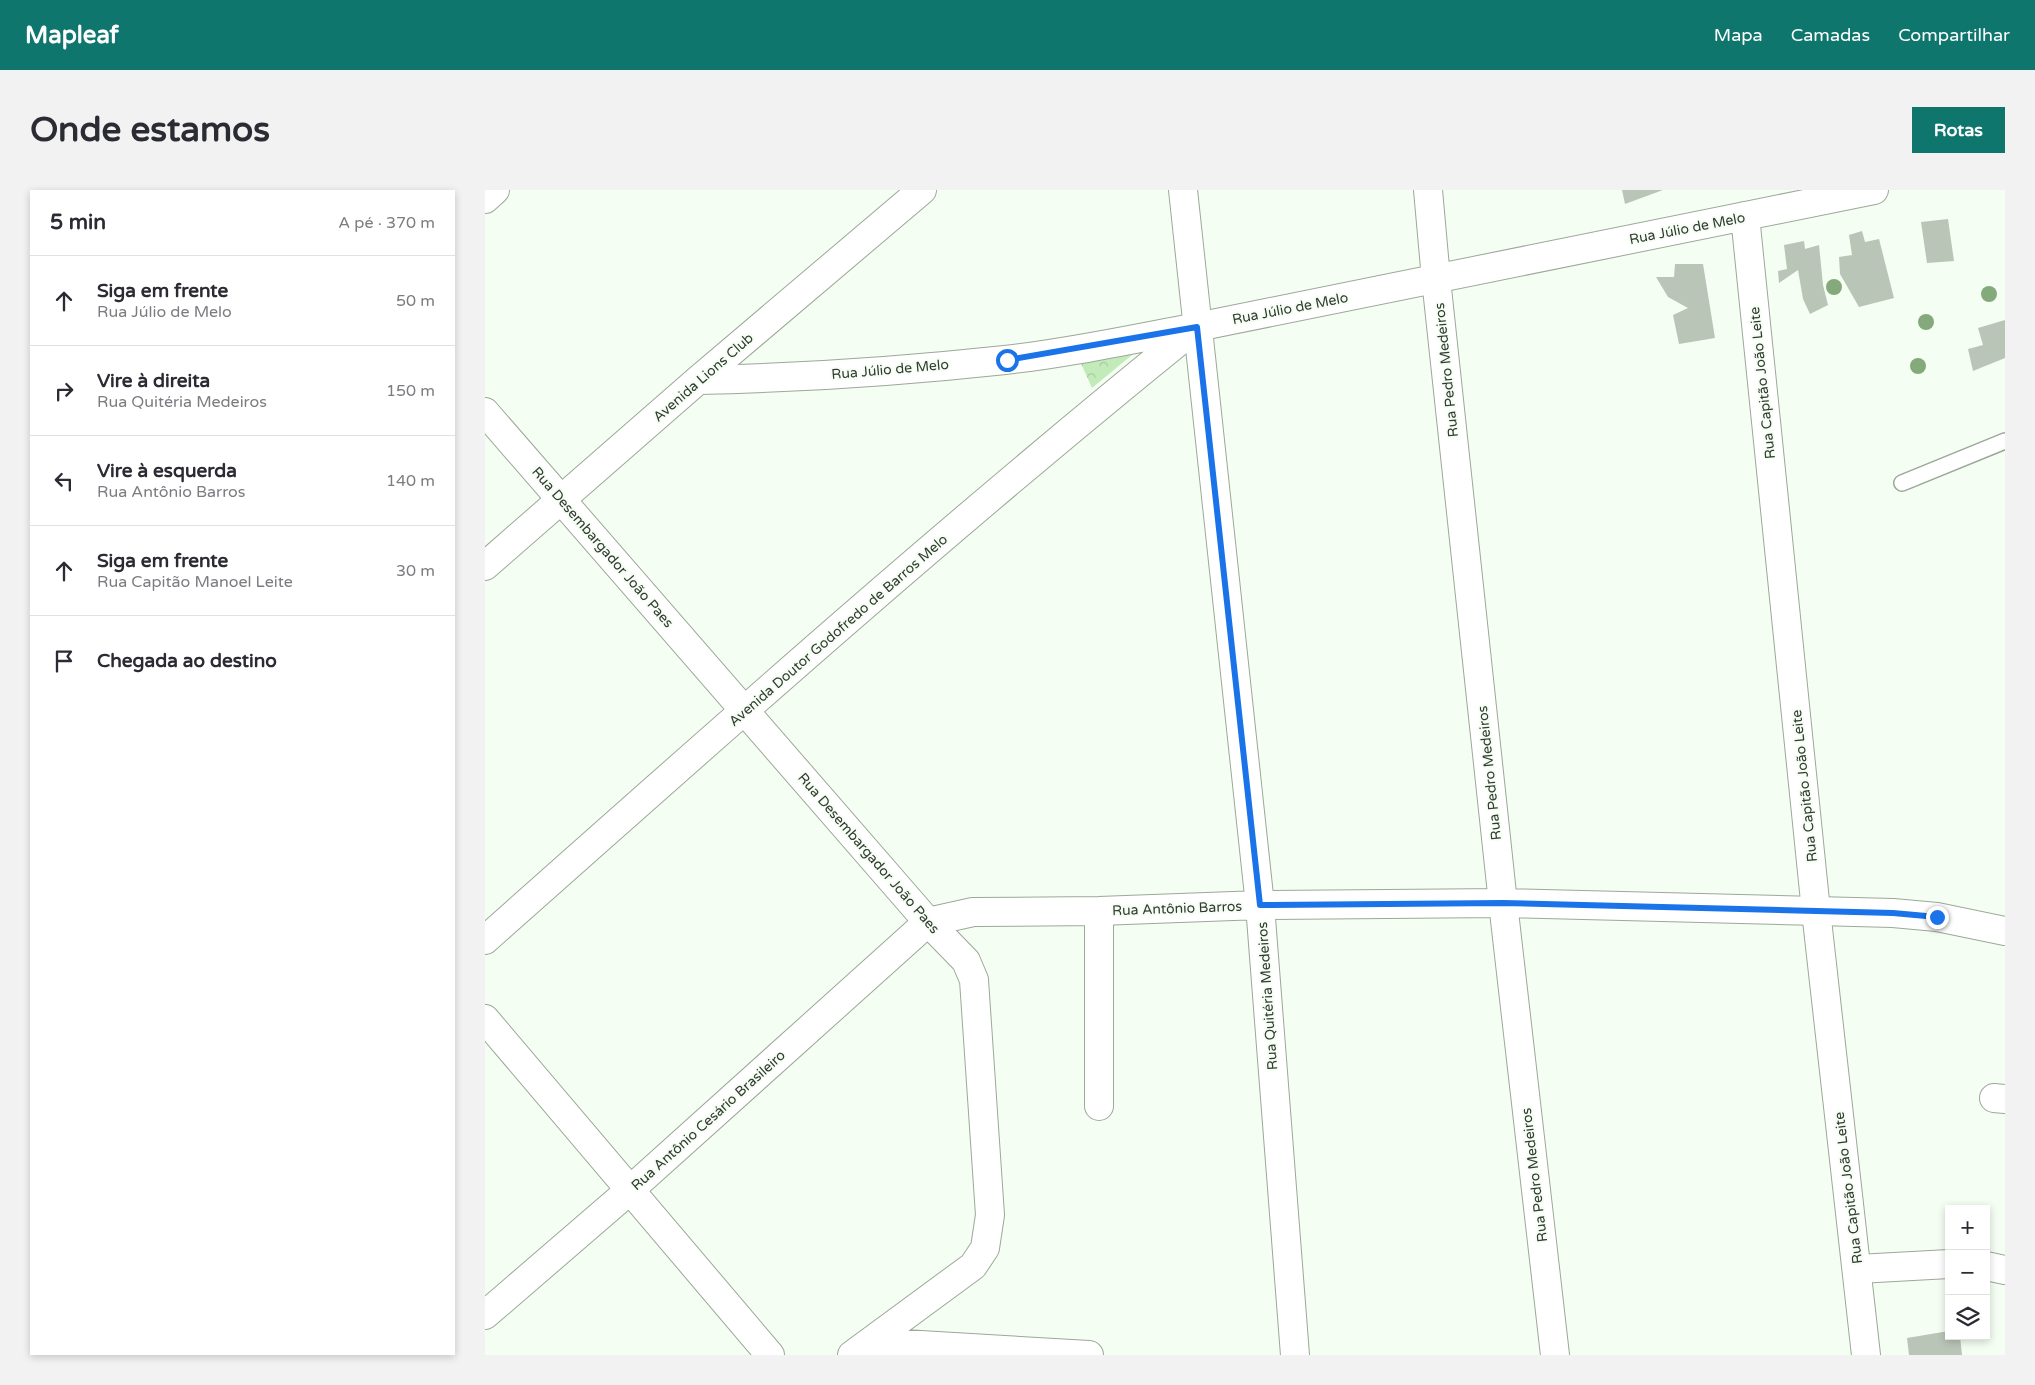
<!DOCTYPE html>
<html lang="pt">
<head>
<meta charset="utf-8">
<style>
	:root { --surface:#fff; --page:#f2f2f3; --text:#2b2b33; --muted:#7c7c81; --line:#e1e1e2; --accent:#0f766e }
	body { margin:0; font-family:"Varela Round",sans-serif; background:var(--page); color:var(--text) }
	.controls { position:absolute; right:15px; bottom:15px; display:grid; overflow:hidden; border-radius:0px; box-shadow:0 2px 8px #0003 }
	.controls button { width:45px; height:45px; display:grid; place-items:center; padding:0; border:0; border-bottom:1px solid var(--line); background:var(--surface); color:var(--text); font:25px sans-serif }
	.stop { position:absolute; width:15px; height:15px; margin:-11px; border:4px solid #1a73e8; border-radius:50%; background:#fff }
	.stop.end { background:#1a73e8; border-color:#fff; box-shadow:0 1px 5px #0008 }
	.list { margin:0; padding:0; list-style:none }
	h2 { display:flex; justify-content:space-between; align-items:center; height:65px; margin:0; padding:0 20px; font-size:21px }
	h2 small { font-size:16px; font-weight:400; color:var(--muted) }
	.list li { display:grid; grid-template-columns:32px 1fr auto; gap:15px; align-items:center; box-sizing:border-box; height:90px; padding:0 20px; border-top:1px solid var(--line) }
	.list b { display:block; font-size:19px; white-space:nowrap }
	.list p { margin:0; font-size:16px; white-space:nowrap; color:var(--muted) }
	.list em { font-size:16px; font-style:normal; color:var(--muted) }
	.icon { flex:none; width:28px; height:28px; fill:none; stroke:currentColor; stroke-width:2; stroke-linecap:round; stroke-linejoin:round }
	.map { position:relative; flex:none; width:1520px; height:1165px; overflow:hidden; border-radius:0px }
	header { display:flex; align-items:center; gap:30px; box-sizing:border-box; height:70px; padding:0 25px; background:var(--accent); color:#fff }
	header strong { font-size:24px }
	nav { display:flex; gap:28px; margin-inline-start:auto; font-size:18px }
	.intro { display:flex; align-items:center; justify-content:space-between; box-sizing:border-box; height:120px; padding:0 30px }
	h1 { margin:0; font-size:35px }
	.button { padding:12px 22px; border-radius:0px; background:var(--accent); color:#fff; font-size:18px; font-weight:700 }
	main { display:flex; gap:30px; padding:0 30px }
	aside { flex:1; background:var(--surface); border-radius:0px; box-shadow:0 2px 8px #0003 }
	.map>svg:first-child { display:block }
	.park { fill:url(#park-crowns) }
	.building { fill:#b9c5b6 }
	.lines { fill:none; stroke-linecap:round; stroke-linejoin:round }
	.service-casing { stroke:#9ca899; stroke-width:18 }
	.minor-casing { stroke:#9ca899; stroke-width:30 }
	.tertiary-casing { stroke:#9ca899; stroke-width:30 }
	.service { stroke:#fff; stroke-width:15 }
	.minor { stroke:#fff; stroke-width:28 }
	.tertiary { stroke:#fff; stroke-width:28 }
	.tree { fill:#84aa7b }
	.route { stroke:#1a73e8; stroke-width:6 }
	.labels { text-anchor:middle; stroke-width:4; stroke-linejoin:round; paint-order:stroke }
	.street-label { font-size:14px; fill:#343933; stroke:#f4fef2 }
</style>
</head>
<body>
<header>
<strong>Mapleaf</strong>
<nav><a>Mapa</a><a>Camadas</a><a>Compartilhar</a></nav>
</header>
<div class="intro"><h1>Onde estamos</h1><a class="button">Rotas</a></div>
<main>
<aside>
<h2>5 min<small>A pé · 370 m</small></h2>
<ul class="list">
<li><svg class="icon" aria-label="ahead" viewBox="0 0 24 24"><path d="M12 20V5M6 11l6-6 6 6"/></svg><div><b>Siga em frente</b><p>Rua Júlio de Melo</p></div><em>50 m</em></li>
<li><svg class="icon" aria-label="right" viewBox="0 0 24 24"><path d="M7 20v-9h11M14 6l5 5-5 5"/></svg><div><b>Vire à direita</b><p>Rua Quitéria Medeiros</p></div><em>150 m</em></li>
<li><svg class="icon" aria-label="left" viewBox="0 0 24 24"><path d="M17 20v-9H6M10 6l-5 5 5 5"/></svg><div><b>Vire à esquerda</b><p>Rua Antônio Barros</p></div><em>140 m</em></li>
<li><svg class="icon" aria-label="ahead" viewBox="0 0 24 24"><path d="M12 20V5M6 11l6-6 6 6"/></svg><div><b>Siga em frente</b><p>Rua Capitão Manoel Leite</p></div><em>30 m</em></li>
<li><svg class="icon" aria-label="arrive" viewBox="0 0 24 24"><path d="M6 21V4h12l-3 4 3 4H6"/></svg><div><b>Chegada ao destino</b></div></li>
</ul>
</aside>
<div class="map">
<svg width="1520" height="1165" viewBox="0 0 1520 1165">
	<defs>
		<pattern id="park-crowns" width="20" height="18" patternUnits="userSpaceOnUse" patternTransform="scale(1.25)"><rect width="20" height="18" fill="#c2ebb9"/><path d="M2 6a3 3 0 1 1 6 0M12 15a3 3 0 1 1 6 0" fill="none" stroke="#a7caa0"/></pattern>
	</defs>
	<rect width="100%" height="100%" fill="#f4fef2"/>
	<path class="park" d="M653,160L607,198L594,169Z"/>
	<path class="building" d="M1137,0H1178L1140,14Z
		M1463,29L1469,71L1442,73L1436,32Z
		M1377,41L1380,52L1394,49L1409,108L1374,117L1355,84L1354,67L1367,65L1364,45Z
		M1319,51L1320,59L1334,55L1338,95L1343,115L1325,124L1318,109L1313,80L1294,93L1293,81L1302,79L1299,55Z
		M1190,74H1218L1230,148L1194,154L1188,125L1203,118L1183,107L1171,87H1189Z
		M1520,130V168L1488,181L1483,159L1498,155L1493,138Z
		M1464,1141V1146H1475L1477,1165H1424L1422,1148Z"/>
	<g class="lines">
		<defs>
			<path id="service" d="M1417,293L1520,251"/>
			<path id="minor" d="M698,0L775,715L810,1165
				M951,89L1018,713L1070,1165
				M0,222L443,732L481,771L489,790L505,1025L500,1058L488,1076L367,1165
				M0,829L285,1165
				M1509,908L1520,909
				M614,916V721
				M1501,1076L1520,1080
				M1373,1079L1464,1074
				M0,1125L145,1000L443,732L488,722L614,721L775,715L1018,713L1408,723L1452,727L1520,741
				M385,1152L604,1165"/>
			<path id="tertiary" d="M943,0L951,89
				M0,9L10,0
				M1260,26L1331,721L1381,1165
				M213,190C316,188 418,181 520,170C584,163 648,149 712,137L1389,0
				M0,376L213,190L437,0
				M0,750C233,543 466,335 709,139"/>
		</defs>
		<use href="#service" class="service-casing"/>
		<use href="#minor" class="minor-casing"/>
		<use href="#tertiary" class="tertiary-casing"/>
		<use href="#service" class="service"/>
		<use href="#minor" class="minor"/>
		<use href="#tertiary" class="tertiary"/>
	</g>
	<g class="tree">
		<circle cx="1349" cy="97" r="8"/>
		<circle cx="1504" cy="104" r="8"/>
		<circle cx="1441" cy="132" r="8"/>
		<circle cx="1433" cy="176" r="8"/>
	</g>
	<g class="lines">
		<path class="route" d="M522,170L712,137L775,715L1018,713L1408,723L1452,727"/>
	</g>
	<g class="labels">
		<g class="street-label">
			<text transform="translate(1202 38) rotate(-11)" y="5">Rua Júlio de Melo</text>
			<text transform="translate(805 118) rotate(-11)" y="5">Rua Júlio de Melo</text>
			<text transform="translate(405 179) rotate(-5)" y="5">Rua Júlio de Melo</text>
			<text transform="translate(961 180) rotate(-96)" y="5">Rua Pedro Medeiros</text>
			<text transform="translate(218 187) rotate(-41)" y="5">Avenida Lions Club</text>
			<text transform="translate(1277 193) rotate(-96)" y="5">Rua Capitão João Leite</text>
			<text transform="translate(118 357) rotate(49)" y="5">Rua Desembargador João Paes</text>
			<text transform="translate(353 440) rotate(-41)" y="5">Avenida Doutor Godofredo de Barros Melo</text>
			<text transform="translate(1004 583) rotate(-96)" y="5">Rua Pedro Medeiros</text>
			<text transform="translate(1319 596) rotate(-96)" y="5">Rua Capitão João Leite</text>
			<text transform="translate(384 663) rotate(49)" y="5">Rua Desembargador João Paes</text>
			<text transform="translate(692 718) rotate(-2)" y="5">Rua Antônio Barros</text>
			<text transform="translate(782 806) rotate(-94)" y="5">Rua Quitéria Medeiros</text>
			<text transform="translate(223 930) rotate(-42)" y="5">Rua Antônio Cesário Brasileiro</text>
			<text transform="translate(1049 985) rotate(-97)" y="5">Rua Pedro Medeiros</text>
			<text transform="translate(1363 998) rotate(-97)" y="5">Rua Capitão João Leite</text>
		</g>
	</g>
</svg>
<div class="controls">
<button>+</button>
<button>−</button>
<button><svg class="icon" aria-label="layers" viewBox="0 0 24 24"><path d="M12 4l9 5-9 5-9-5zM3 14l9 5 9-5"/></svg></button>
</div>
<div class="stop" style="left:522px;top:170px"></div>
<div class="stop end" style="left:1452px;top:727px"></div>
</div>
</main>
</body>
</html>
